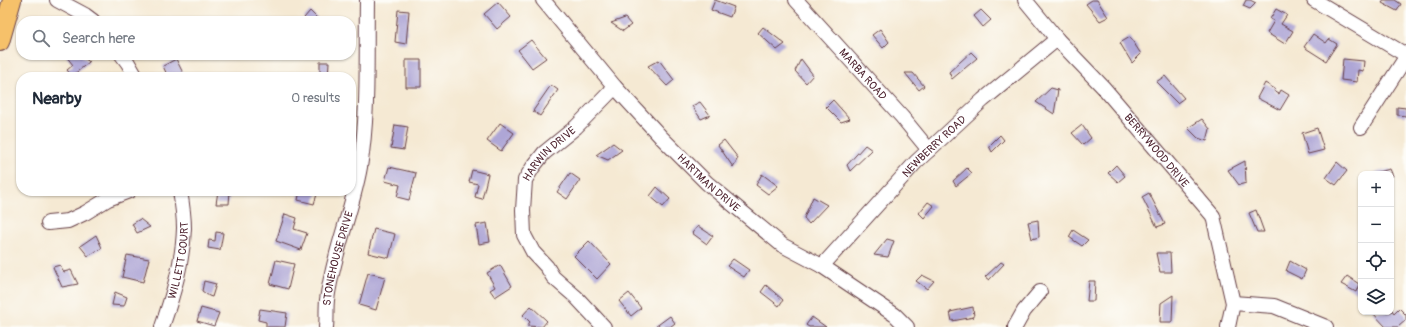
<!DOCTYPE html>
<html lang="en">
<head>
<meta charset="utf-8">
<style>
	:root { --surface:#fff; --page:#f2f2f3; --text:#1f2937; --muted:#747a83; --line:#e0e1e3 }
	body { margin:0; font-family:Pangolin,sans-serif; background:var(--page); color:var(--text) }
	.controls { position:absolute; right:12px; bottom:12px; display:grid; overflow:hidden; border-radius:8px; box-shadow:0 1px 3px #0004 }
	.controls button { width:36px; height:36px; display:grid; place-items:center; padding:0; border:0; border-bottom:1px solid var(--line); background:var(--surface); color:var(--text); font:20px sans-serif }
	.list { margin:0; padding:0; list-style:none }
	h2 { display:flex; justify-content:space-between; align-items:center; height:52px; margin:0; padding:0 16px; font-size:17px }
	h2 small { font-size:13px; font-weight:400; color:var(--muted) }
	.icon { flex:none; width:22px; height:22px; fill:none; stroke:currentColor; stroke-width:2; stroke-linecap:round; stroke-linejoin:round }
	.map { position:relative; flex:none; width:1406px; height:327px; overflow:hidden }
	.search { position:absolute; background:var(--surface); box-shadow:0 1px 3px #0004; left:16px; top:16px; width:340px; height:44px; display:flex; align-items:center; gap:10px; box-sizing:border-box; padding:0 14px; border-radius:16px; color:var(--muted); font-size:15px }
	.panel { position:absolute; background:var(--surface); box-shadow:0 1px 3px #0004; left:16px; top:72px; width:340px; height:124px; border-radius:16px }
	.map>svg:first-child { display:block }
	.building { fill:#aea6d6 }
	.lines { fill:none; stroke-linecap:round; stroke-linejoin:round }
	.minor-casing { stroke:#643d44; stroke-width:16 }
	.major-casing { stroke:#643d44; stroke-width:20 }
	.minor { stroke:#fff; stroke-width:14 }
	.major { stroke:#f6c16b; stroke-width:18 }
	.labels { text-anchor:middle; stroke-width:3; stroke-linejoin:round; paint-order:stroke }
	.street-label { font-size:11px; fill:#4a1f2b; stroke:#fdfcf7 }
</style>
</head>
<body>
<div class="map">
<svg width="1406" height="327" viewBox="0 0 1406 327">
	<rect width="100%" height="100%" fill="#fdfcf7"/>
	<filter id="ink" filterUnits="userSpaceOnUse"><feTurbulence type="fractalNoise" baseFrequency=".025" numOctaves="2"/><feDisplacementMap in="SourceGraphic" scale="8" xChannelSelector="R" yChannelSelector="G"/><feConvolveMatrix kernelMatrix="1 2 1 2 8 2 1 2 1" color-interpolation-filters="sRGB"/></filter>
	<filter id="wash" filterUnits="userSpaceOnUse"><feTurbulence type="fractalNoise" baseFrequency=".012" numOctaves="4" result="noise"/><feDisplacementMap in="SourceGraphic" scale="16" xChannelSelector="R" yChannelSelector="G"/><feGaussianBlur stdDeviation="0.9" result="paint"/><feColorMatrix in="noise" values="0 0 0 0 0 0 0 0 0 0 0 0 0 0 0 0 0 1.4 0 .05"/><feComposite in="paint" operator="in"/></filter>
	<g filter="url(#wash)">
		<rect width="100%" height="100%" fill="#f5e9d3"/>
		<g id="blocks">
			<path class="building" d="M715,0L734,7L730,17L711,10Z
				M1092,0H1097L1108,17L1100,21L1086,4Z
				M1246,0H1250L1256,3L1250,9L1243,6Z
				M1384,0H1395L1401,4L1397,11L1382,3Z
				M498,2L511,17L497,29L484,14Z
				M1276,9L1287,15L1281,24L1293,31L1285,44L1267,33L1274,21L1270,19Z
				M398,10L409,11L406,44L395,42Z
				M981,10L991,20L983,27L974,16Z
				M310,11L320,21H307L304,18Z
				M625,18L631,25L623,31L611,23Z
				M763,27L785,44L777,50L758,33Z
				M880,29L889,42L883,48L872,35Z
				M1313,34L1326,43L1329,39L1337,44L1326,61L1304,47Z
				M1130,37L1141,54L1132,63L1120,43Z
				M531,40L546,58L532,68L518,50Z
				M971,52L977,58L952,79L949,72Z
				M67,55H81L89,62L72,76L67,70L73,65L66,56Z
				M176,59L185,77H168L163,66Z
				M801,59L813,75L806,83L795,71Z
				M1343,59L1364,61L1363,71L1358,70L1357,82L1341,80Z
				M406,60H421V87H406Z
				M659,60L674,80L667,86L648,66Z
				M320,62H329L328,77H320Z
				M905,73H913L924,86L919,90Z
				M1165,76L1184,98L1177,103L1156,82Z
				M1265,83L1275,89L1274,91L1279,94L1281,90L1289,95L1280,110L1257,98Z
				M551,85L558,90L540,116L533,111Z
				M1051,88L1058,90L1054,114L1036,102Z
				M833,100L850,119L841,122L826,107Z
				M700,102L710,115L701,119L692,106Z
				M1397,107L1406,108V116L1397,115Z
				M1202,119L1210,129L1207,141L1198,138L1188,128Z
				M500,123L514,133L501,151L487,141Z
				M395,125L408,127L404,150L391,148Z
				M1082,125L1091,138L1083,145L1072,133Z
				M1317,128L1324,150L1308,154L1302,133Z
				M1000,135L1004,140L992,152L989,146Z
				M724,140L738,158L733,167L718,145Z
				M613,143L622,150L608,160L596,155Z
				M865,145L872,150L850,171L847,165Z
				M1245,161L1246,183L1239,185L1228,170Z
				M1337,162L1347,171L1336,185L1326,178Z
				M1116,165L1125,176L1118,182L1108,173Z
				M389,167L416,173L409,200L397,197L400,185L385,181Z
				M967,168L972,173L956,186L953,181Z
				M1390,169L1393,176L1391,177V174H1374V173Z
				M472,170L488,174L482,199L475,197L478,184L469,182Z
				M570,173L580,180L567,199L557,192Z
				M762,174L778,186L768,194L756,185Z
				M657,187L670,199L663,207L650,196Z
				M218,191H230L229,204H216Z
				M300,191H318L314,204L298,200Z
				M1149,193L1165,224L1157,227L1142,197Z
				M813,197L827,205L809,224L804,218Z
				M928,202L934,206L924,218L919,213Z
				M1256,210L1264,232H1257L1249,213Z
				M285,214L297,218L294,229L307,233L301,250L276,241Z
				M140,219L150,227L137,233L132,224Z
				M1038,220L1039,237L1032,239L1028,222Z
				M487,223L490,242L479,244L476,225Z
				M698,226L713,236L707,244L692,233Z
				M374,229L395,234L389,258L368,253Z
				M1073,230L1088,240L1082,246L1069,237Z
				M216,232L223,233L220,250L208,248L209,240L215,241Z
				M96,235L102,248L88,256L80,246Z
				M887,239L894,241L888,257L874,255Z
				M589,241L611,264L597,279L574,256Z
				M1156,253H1170L1171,272H1160Z
				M127,255L149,259L143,282L122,277Z
				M733,259L749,270L744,277L727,266Z
				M276,260L294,264L288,289L270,284Z
				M1290,261L1306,270L1302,279L1286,271Z
				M1001,262L1004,264L989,280L985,277Z
				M60,265L64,272L71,270L78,284L62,287L53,267Z
				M500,265L512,286L495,297L490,290L495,287L487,273Z
				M368,273L385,277L376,310L359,305Z
				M922,275L934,281L927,289L916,281Z
				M1347,276L1359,284L1356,292L1341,284Z
				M204,281L216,284L212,297L209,296L202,291Z
				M1089,281H1095L1094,301H1087Z
				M766,285L783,300L779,306L761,292Z
				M115,292L127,297L124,306L112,305Z
				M629,293L641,308L631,316L619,301Z
				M1173,295L1172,322H1160L1161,303Z
				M531,306L547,321L542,327L527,326L530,322L523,315Z
				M973,307L974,317L952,321L950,312Z
				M201,308L219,313L214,326L197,321Z
				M1399,308L1406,315V320L1398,327H1386L1372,312H1391V309L1394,313Z
				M260,309L287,313L285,327H266V322L258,320Z
				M670,316L675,323L670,327H655Z
				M812,317L826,327H809L806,325Z"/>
		</g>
	</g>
	<g filter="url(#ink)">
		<use href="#blocks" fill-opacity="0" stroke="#643d44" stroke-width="1"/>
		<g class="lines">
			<defs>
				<g id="minor">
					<path d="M57,0L85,15L93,21"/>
					<path id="s1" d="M543,0L615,87L661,137L707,183L782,245L822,266L895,315L907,327"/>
					<path id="s2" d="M796,0L902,117L929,150"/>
					<path id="s3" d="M1025,0L1057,39L1103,87L1213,216L1233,303L1228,327"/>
					<path d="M1314,0L1406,55"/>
					<path d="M122,55L128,63L136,77"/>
					<path d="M1361,127L1406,57"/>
					<path d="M48,223L68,221L85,213L108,199L129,191"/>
					<path id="s4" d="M822,266L916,162L983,100L1057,39"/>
					<path d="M1233,303L1274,306L1326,327"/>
					<path id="s5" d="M162,327C173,295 183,262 184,228C184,216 182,203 180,191"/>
					<path id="s6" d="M326,327C327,318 326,309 327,300C333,254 352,212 360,167C369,113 366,55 367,0"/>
					<path id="s7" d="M604,327L576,297L561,284L553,277L547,267L533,252L524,235L523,210L525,180L533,167L544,153L576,127L615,87"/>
					<path d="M1015,327L1024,311L1040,292"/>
				</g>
				<path id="major" d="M0,42L12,0"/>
			</defs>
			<use href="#minor" class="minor-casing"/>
			<use href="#major" class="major-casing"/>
			<use href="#minor" class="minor"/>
			<use href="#major" class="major"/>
		</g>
	</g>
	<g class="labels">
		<g class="street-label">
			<text dy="4" stroke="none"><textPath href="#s2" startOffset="100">MARBA ROAD</textPath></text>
			<text dy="4" stroke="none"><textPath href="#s4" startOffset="164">NEWBERRY ROAD</textPath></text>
			<text dy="4" stroke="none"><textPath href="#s3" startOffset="200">BERRYWOOD DRIVE</textPath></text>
			<text dy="4" stroke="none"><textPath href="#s7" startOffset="214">HARWIN DRIVE</textPath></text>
			<text dy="4" stroke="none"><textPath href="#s1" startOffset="247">HARTMAN DRIVE</textPath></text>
			<text dy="4" stroke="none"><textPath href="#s6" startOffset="70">STONEHOUSE DRIVE</textPath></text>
			<text dy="4" stroke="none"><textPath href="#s5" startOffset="69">WILLETT COURT</textPath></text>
		</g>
	</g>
</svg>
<div class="controls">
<button>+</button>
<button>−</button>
<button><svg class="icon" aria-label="locate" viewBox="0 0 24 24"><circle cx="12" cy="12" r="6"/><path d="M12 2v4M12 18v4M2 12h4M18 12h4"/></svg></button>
<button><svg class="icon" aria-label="layers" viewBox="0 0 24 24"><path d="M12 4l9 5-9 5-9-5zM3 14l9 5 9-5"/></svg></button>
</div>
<div class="search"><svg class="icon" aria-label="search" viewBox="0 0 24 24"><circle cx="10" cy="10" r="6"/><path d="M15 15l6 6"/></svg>Search here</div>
<section class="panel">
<h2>Nearby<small>0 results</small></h2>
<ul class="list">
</ul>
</section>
</div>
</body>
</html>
